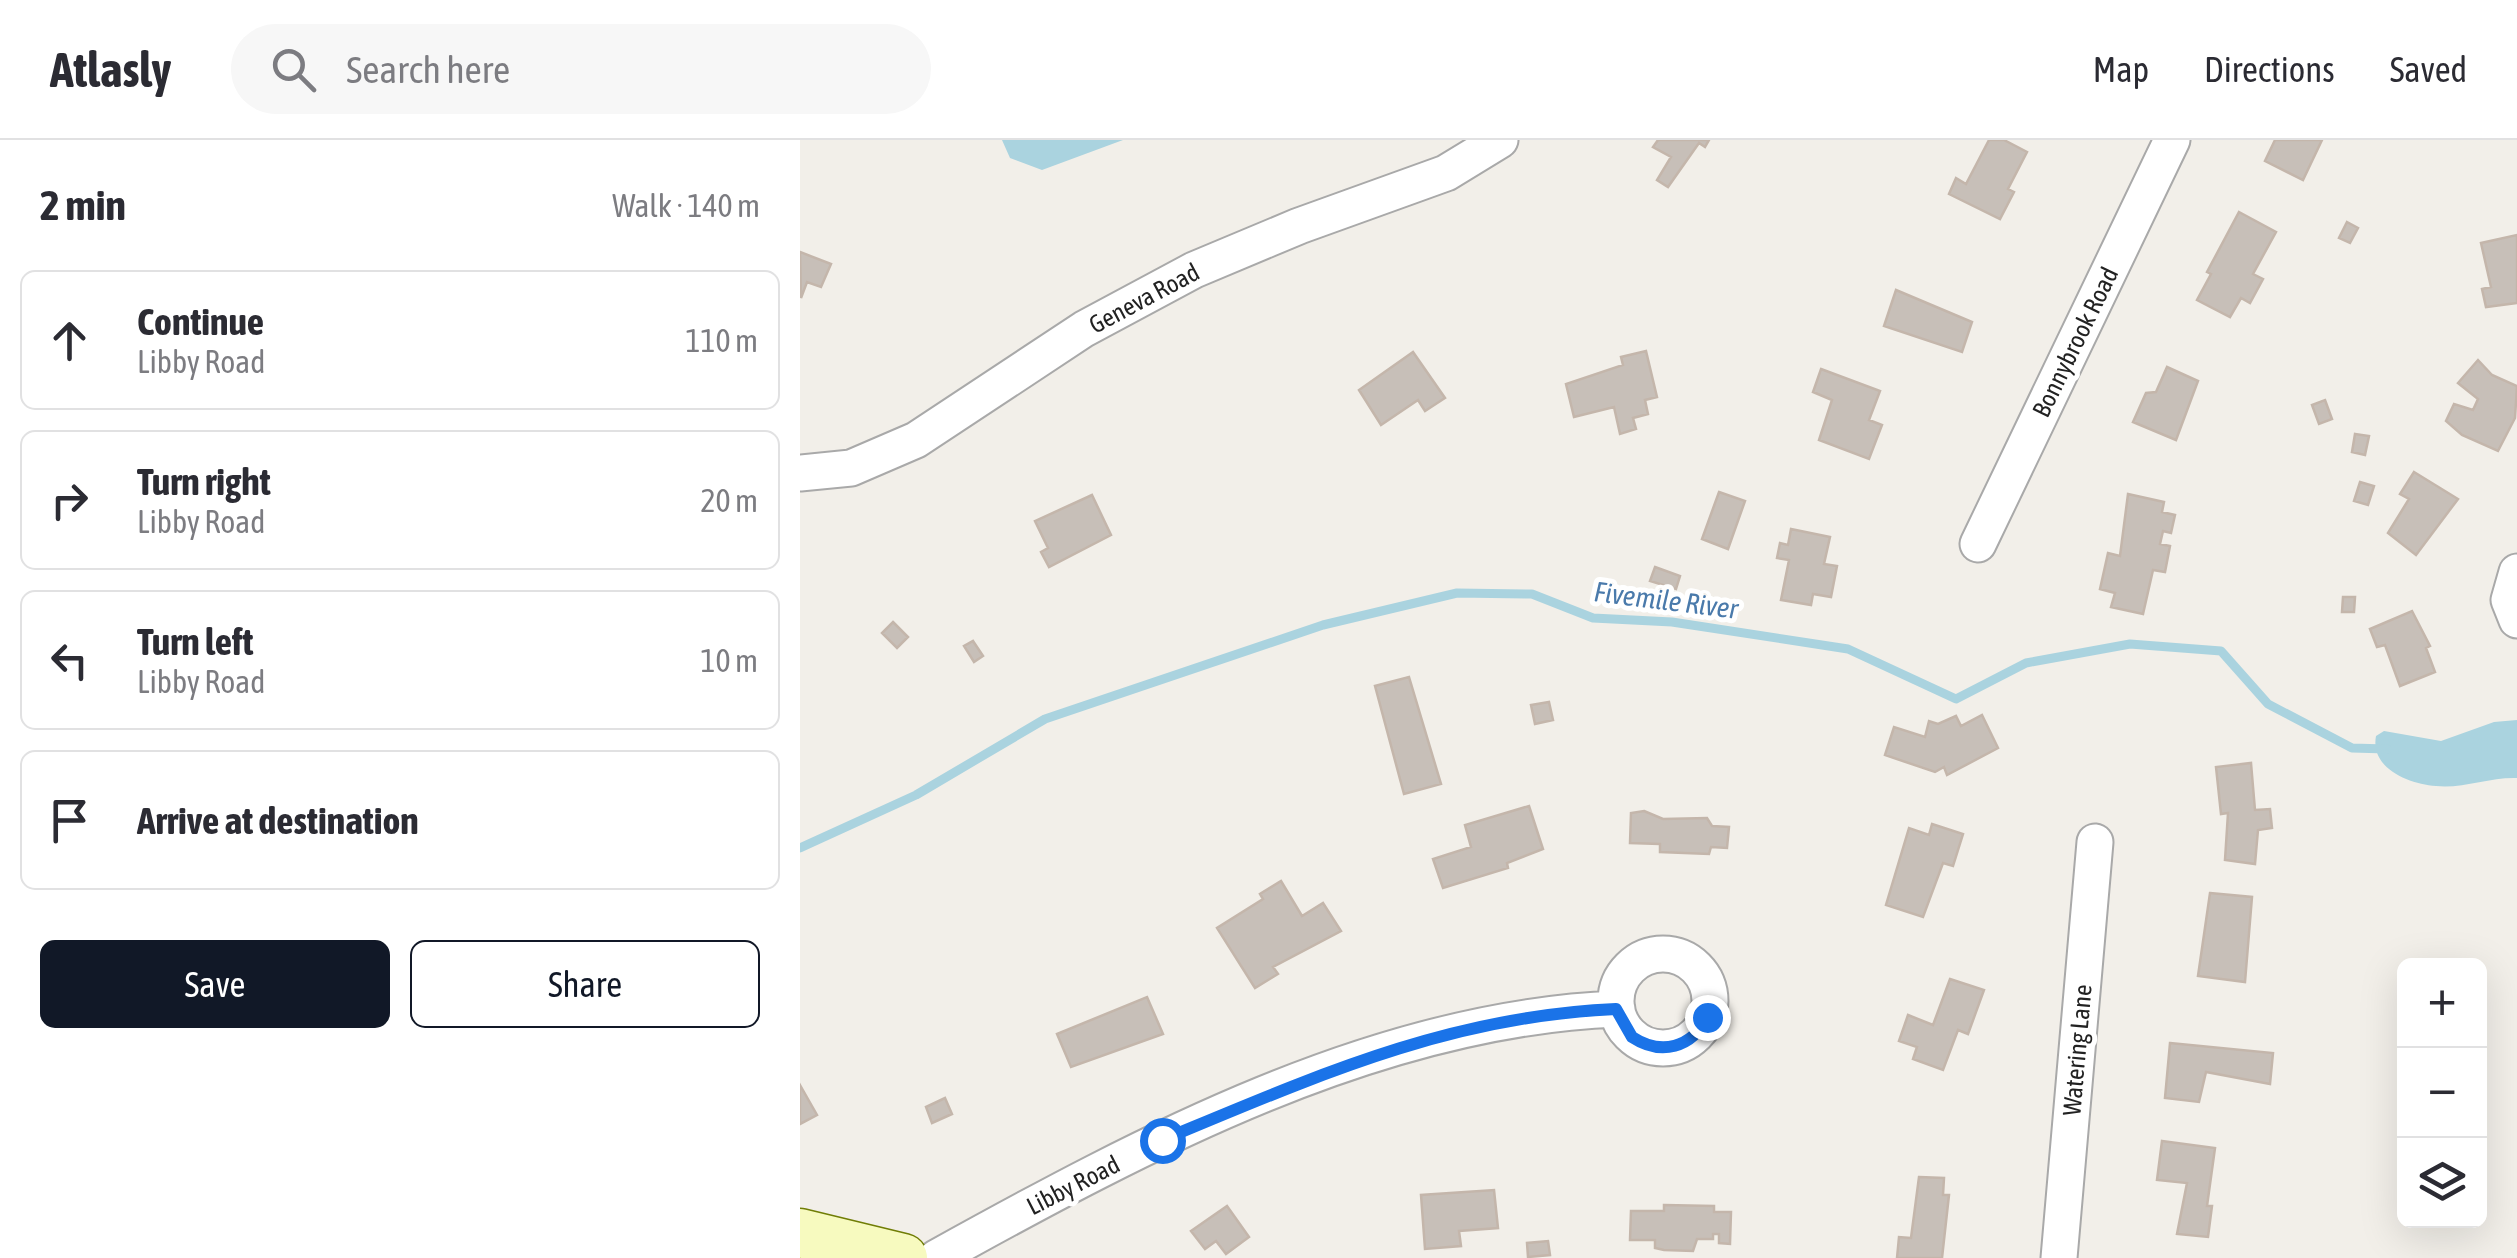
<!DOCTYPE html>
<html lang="en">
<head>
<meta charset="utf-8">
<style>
	:root { --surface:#fff; --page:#f7f7f7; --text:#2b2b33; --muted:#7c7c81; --line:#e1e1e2; --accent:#111827 }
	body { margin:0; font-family:"Asap Condensed",sans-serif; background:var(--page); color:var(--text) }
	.controls { position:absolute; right:30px; bottom:30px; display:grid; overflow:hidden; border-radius:15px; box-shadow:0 10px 40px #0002 }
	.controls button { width:90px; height:90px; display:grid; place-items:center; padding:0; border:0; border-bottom:2px solid var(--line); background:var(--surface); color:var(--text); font:50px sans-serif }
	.stop { position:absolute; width:30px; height:30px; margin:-22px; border:8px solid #1a73e8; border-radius:50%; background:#fff }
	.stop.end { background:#1a73e8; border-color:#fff; box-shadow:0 2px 10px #0008 }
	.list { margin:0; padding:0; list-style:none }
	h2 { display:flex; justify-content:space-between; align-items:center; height:130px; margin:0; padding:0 40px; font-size:42px }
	h2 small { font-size:32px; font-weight:400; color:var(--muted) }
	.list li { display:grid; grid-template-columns:65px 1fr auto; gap:30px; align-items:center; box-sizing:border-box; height:140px; margin:0 20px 20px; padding:0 20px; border:2px solid var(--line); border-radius:15px }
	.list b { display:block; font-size:38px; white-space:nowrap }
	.list p { margin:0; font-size:32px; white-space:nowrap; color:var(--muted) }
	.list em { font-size:32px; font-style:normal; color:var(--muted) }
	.actions { display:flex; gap:20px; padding:30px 40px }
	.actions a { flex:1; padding:22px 0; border:2px solid var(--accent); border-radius:15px; text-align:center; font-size:35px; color:var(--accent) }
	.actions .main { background:var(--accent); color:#fff }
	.icon { flex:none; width:55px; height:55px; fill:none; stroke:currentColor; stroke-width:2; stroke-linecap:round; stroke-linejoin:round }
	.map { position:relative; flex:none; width:1717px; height:1118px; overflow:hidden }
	header { display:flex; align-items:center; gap:60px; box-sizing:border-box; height:140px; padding:0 50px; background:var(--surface); border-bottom:2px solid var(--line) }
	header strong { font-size:48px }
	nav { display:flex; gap:55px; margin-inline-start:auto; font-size:35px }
	.search { width:700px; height:90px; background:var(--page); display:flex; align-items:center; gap:25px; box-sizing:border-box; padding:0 35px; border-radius:55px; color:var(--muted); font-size:38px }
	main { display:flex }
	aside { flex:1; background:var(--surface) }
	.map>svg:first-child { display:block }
	.water { fill:#aad3df }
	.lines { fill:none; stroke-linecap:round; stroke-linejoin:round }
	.stream { stroke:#aad3df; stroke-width:9 }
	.building { fill:#c7bfb8; stroke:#c4b6ab; stroke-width:2.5 }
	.minor-casing { stroke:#a9a9a9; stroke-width:39 }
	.secondary-casing { stroke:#707d05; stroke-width:51 }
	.minor { stroke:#fff; stroke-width:35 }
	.secondary { stroke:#f7fabf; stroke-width:48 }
	.route { stroke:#1a73e8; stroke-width:12 }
	.labels { text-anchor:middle; stroke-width:10; stroke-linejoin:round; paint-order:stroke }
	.street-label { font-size:25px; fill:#222; stroke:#fff }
	.water-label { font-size:28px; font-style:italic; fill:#4a7aab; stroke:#fff }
</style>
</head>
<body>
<header>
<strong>Atlasly</strong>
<div class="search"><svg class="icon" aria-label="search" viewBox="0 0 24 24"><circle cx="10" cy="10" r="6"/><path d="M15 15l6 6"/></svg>Search here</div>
<nav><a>Map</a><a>Directions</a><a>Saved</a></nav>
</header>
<main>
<aside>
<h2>2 min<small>Walk · 140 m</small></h2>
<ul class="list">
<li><svg class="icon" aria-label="ahead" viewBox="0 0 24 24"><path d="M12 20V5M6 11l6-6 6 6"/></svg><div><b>Continue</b><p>Libby Road</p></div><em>110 m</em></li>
<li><svg class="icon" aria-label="right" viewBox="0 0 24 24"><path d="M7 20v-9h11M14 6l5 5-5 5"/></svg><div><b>Turn right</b><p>Libby Road</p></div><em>20 m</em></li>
<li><svg class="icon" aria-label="left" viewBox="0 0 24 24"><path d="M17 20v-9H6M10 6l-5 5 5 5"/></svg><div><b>Turn left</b><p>Libby Road</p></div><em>10 m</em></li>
<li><svg class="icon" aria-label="arrive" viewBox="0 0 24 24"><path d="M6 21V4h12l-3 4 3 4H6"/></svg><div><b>Arrive at destination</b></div></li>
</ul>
<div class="actions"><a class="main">Save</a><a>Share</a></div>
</aside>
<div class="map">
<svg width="1717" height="1118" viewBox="0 0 1717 1118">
	<rect width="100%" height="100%" fill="#f2efe9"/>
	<path class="water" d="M202,0H323L242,30L210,18Z
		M1717,580V638C1690,637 1662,649 1636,646C1608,644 1570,628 1576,596L1584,591L1641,601L1694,582Z"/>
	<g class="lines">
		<path class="stream" d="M0,708L116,655L245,579L523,485L657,453L732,454L793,478L872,482L1048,509L1156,559L1226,523L1330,504L1421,511L1468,564L1552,608L1587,609"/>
	</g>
	<path class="building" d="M858,0H909L905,7L899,3L868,47L857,40L871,17L853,7Z
		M1189,0H1204L1227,12L1208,49L1214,52L1200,79L1149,54L1156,38L1166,44Z
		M1475,0H1522L1503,40L1465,21Z
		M1439,72L1476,92L1453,134L1463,139L1450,163L1441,158L1430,177L1397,160L1411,134L1407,132Z
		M1547,82L1558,88L1550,103L1539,98Z
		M1717,95V163L1686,167L1682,149L1691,147L1681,103Z
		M0,112L31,124L21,147L7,142L1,158Z
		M1096,150L1172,182L1162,212L1084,186Z
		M846,211L857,257L845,260L848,274L833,278L836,289L820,294L814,267L774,277L766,244L823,225L821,217Z
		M613,212L645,258L625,271L618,260L581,285L559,250Z
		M1678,220L1692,235L1717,246L1715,278L1698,311L1662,295L1646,281L1654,264L1673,270L1678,259L1658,243Z
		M1367,227L1398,241L1376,300L1333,282L1346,253L1356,252Z
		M1021,229L1080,251L1069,280L1082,285L1069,319L1019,300L1032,260L1013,252Z
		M1525,260L1532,279L1519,284L1512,265Z
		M1555,294L1569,296L1565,315L1552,312Z
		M1614,332L1658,359L1616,415L1588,393L1609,359L1600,354Z
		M1560,342L1574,346L1568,365L1554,361Z
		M919,352L945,361L928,409L902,399Z
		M1328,354L1364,362L1362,372L1375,375L1371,393L1363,391L1360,404L1370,406L1365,432L1353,430L1343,474L1311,467L1315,453L1300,449L1308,413L1320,416Z
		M292,355L311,395L249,427L241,412L248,408L235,381Z
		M991,389L1030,397L1024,424L1037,426L1031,457L1013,454L1011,465L981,460L989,420L977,418L980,403L988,405Z
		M855,427L880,436L876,449L850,441Z
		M1543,457H1555L1554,472H1542Z
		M1612,471L1630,506L1626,508L1635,532L1600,546L1585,505L1577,507L1570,489Z
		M93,482L108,497L97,508L82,493Z
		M173,501L183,516L174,522L164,506Z
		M609,537L641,644L604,654L575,546Z
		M749,562L753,580L735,584L731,565Z
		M1182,575L1198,608L1147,635L1144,627L1135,632L1085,615L1094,587L1125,597L1129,581L1138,584L1156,576L1161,586Z
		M1451,623L1455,670L1470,669L1472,688L1458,690L1455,724L1425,720L1428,673L1421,674L1416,627Z
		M729,666L743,709L707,723L708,728L643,748L633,719L671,707L665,685Z
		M844,671L863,679L907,678L912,686L929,687L927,708L911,707L909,714L860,712V704L830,703L831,673Z
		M1132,684L1163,694L1153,726L1143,723L1123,777L1086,765L1109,688L1129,695Z
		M481,741L502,776L523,763L541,791L473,827L478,834L455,848L417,788L463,759L460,754Z
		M1410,753L1452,757L1445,842L1398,836Z
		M1150,839L1184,850L1168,894L1158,890L1143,930L1113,919L1117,907L1099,901L1108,875L1133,885Z
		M347,857L363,894L271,927L257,894Z
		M1370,903L1473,913L1470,944L1406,932L1399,962L1365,958Z
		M0,945L17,975L0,984Z
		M145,958L152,974L132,983L126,967Z
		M1362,1001L1415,1008L1407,1066H1412L1408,1097L1377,1094L1387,1043L1357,1040Z
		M1119,1037L1144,1038L1143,1055H1149L1142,1118H1097L1099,1097L1111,1098Z
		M694,1050L698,1088L659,1091L661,1106L625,1109L621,1055Z
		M864,1065L914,1066V1072H931L930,1104L919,1103V1094H913V1099H897L893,1111L864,1110L855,1108V1100H830L831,1071H864Z
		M427,1066L449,1097L426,1114L416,1101L405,1109L391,1091Z
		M748,1101L750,1115L728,1117L727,1103Z"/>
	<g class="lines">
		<defs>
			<path id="minor" d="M0,333L51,328L116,300L284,189L394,130L499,86L646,33L700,0
				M1178,404L1372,0
				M1717,432L1709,460L1717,480
				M816 861a47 47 0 1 1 94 0a47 47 0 1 1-94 0Z
				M136,1118C342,1004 577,878 817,869
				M1259,1118L1295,702"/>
			<path id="secondary" d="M0,1093L103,1118"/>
		</defs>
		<use href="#minor" class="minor-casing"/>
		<use href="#secondary" class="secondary-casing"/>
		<use href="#minor" class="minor"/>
		<use href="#secondary" class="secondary"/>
	</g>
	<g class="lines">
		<path class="route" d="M362,1000C514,937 649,876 816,869L832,897C861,916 892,908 907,877"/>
	</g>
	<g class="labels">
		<g class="street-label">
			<text transform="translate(344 158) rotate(-28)" y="9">Geneva Road</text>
			<text transform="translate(1275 202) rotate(-64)" y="9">Bonnybrook Road</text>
			<text transform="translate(1277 910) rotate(-85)" y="9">Watering Lane</text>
			<text transform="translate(273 1045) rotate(-27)" y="9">Libby Road</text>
		</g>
		<g class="water-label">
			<text transform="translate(866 460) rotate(7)" y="10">Fivemile River</text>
		</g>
	</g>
</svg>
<div class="controls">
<button>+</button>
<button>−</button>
<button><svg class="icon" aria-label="layers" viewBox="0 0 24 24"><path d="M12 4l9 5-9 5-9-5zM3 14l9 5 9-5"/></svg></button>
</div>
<div class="stop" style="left:362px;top:1000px"></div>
<div class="stop end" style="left:907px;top:877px"></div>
</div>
</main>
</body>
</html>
